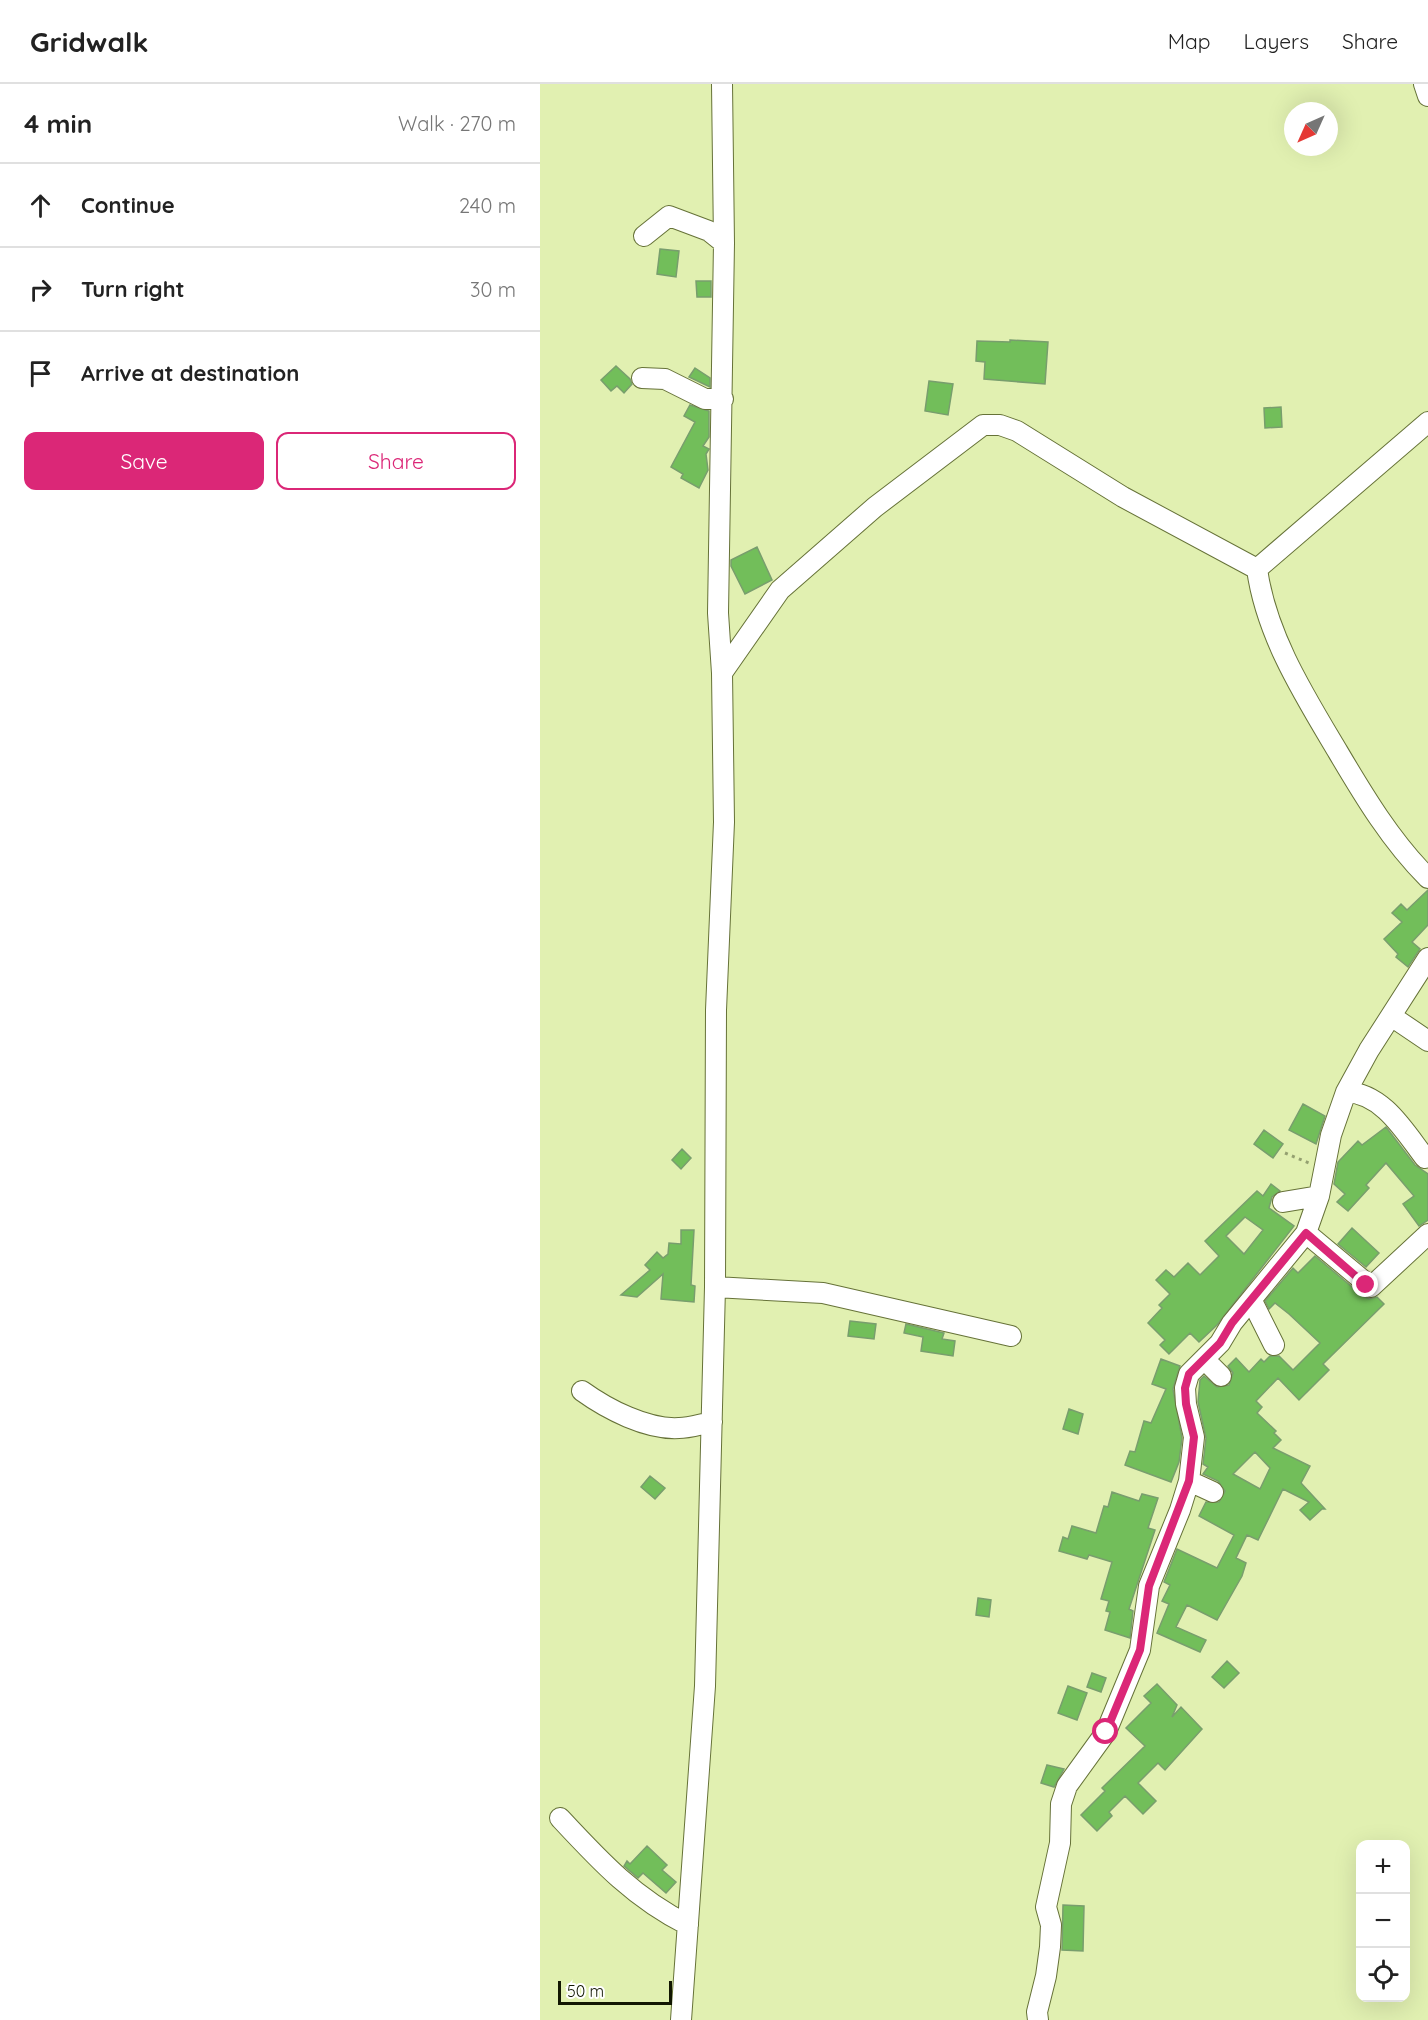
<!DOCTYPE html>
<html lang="en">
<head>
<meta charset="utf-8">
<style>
	:root { --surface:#fff; --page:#f6f6f6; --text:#222; --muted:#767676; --line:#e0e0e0; --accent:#db2777 }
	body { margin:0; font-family:Quicksand,sans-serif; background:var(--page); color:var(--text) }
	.controls { position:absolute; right:18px; bottom:18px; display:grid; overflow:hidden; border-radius:12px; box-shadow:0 6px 24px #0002 }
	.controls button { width:54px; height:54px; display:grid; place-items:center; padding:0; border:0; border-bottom:2px solid var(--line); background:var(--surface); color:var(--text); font:30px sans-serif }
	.compass { position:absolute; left:744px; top:18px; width:54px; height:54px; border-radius:50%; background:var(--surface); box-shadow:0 6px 24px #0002; rotate:225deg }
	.scale { position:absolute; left:18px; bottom:15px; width:114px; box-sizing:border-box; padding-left:6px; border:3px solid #121702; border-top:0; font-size:16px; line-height:21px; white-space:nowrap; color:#121702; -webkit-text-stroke:4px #fff; paint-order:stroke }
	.stop { position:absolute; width:18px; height:18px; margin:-14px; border:4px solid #db2777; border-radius:50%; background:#fff }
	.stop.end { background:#db2777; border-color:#fff; box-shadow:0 2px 6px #0008 }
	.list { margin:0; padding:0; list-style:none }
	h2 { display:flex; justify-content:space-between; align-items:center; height:78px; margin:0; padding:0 24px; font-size:26px }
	h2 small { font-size:20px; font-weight:400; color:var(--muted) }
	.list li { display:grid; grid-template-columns:39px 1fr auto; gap:18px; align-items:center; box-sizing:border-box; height:84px; padding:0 24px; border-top:2px solid var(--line) }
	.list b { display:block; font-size:22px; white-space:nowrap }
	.list em { font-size:20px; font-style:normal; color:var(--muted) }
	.actions { display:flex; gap:12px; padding:18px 24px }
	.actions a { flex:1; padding:14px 0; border:2px solid var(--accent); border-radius:12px; text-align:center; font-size:21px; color:var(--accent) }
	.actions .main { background:var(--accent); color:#fff }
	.icon { flex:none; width:33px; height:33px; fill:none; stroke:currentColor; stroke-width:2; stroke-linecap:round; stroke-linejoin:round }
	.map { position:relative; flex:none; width:888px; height:1936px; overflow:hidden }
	header { display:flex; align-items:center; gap:36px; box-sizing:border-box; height:84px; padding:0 30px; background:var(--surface); border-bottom:2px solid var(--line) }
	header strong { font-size:28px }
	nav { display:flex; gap:33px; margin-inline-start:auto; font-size:21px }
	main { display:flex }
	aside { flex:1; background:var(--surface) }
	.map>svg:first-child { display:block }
	.building { fill:#72be5a; stroke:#789e6d; stroke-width:1.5; fill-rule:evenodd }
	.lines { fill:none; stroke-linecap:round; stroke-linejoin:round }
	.minor-casing { stroke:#667238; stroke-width:22 }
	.path { stroke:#94a070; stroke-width:3; stroke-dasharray:3 4.5; stroke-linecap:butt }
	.minor { stroke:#fff; stroke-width:20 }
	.route { stroke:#db2777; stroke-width:8 }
</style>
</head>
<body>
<header>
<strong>Gridwalk</strong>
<nav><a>Map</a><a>Layers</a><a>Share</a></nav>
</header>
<main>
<aside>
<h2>4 min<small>Walk · 270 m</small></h2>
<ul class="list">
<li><svg class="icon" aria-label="ahead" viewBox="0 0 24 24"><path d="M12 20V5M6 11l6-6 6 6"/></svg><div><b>Continue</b></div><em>240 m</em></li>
<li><svg class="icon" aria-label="right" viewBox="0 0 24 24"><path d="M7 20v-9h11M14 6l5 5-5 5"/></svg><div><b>Turn right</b></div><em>30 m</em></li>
<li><svg class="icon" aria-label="arrive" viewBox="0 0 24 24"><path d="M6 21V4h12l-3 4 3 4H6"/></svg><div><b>Arrive at destination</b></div></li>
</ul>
<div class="actions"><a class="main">Save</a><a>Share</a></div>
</aside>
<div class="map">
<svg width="888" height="1936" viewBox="0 0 888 1936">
	<rect width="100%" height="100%" fill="#e1f0b1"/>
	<path class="building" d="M120,165L139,167L136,193L117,190Z
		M156,197H171V213H157Z
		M470,256L508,258L505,300L444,295L445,278L436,277L437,257L470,258Z
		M76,282L90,295L92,300L84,309L77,302L71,307L61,296Z
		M155,284L170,294V303L149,293Z
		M389,297L413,300L408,331L385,327Z
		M150,321L169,327V353L163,362L169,365L166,370L168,386L159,404L141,394L143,390L131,383L155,338L144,332Z
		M741,323L742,343L725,344L724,324Z
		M217,463L232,496L205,510L191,482V476Z
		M888,806V841L872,858L880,865L868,883L856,873L858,870L844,855L862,838L852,829L861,820L867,826Z
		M763,1020L785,1032L776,1060L749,1046Z
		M846,1043L875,1081L888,1090V1136L879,1142L863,1120L874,1112L846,1079L826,1101L829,1104L808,1127L797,1118L805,1110L794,1100L798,1078L818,1057L822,1061Z
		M724,1046L743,1060L733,1074L714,1060Z
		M142,1065L151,1074L141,1085L132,1076Z
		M731,1100L740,1107L732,1113L729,1124L754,1142L677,1241L659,1258L650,1249L629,1270L620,1261L625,1256L608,1239L622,1224L619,1221L630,1210L616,1196L626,1186L634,1193L648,1179L660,1191L679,1172L665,1157L717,1107L723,1112ZM705,1133L723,1146L704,1170L686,1152Z
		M812,1144L839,1169L826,1183L798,1160Z
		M141,1146H154L151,1201L155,1202L154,1218L121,1215L123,1190L97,1213L81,1211L110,1186L105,1181L117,1168L123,1174L128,1170L129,1159L141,1160Z
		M775,1172L823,1212L829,1215L837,1213L844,1220L783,1280L789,1286L759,1316L738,1294L716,1317L722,1323L717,1329L736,1347L734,1349L741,1356L733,1364L770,1382L761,1399L785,1425H782L770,1436L760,1426L769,1418L743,1405L718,1456L707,1451L696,1474L706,1479L702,1492L677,1536L647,1521L636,1543L666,1556L660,1568L617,1549L629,1520L622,1517L630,1501L624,1498L637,1465L677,1484L694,1451L659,1432L666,1418H679L685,1407L678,1397L663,1390L668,1383L663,1380L666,1354L658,1318L660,1296L664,1292L677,1303L689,1301L693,1289L688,1282L696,1274L709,1288L721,1275L724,1278L730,1272H739L753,1286L780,1259L749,1230L735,1219L729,1225L725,1217L753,1184L758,1189ZM715,1368L730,1384L720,1405L693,1390Z
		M310,1237L336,1240L334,1255L308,1252Z
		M366,1240L404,1249L402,1255L415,1257L413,1272L381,1267L383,1253L364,1249Z
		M621,1275L640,1282L633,1305L642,1354L639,1378L631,1398L585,1381L590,1367L595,1368L604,1337L611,1339L626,1305L612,1300Z
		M529,1325L543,1330L538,1350L523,1345Z
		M110,1392L125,1404L115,1415L101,1403Z
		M572,1408L599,1417L602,1410L618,1414L608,1444L615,1446L589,1525L593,1527L590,1554L565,1546L570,1528L566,1527L569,1517L561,1515L572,1478L549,1471L547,1475L519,1467L523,1453L528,1455L532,1442L556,1449L564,1422L568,1423Z
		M438,1514L451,1516L449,1533L436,1531Z
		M687,1577L699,1589L684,1604L672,1593Z
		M552,1589L566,1594L561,1608L547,1603Z
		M617,1600L637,1621L632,1633L641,1623L662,1645L625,1686L618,1679L598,1699L616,1717L603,1730L585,1712L569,1728L572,1732L557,1747L541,1731L565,1707L562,1704L605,1662L586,1644L611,1619L604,1612Z
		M528,1602L547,1609L537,1636L518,1629Z
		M507,1681L524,1685L514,1703L501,1699Z
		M107,1762L127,1781L122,1786L136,1798L126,1809L103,1789L98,1794L84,1782L87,1777L90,1780Z
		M523,1821L544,1822L543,1867L522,1866Z"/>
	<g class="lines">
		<defs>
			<path id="minor" d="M884,0L888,12
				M104,152L129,132L169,147L184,159
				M102,294L125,295L165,315H183
				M717,485C726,551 764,611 798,668C824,712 851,757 888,794
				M182,589L178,529L184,159L182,0
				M851,932L888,957
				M806,1008C843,1009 865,1048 885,1074
				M743,1118L779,1112
				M766,1149L831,1203L888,1150
				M175,1203L283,1209L471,1252
				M712,1217L734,1261
				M664,1275L681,1292
				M42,1307C67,1325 107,1346 139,1344C149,1344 161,1340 172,1338
				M649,1397L673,1408
				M20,1734C60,1777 94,1814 148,1841
				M141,1936L165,1602L175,1203L176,926L184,738L182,589L240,506L335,423L443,341H460L477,347L583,413L717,485L888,338
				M498,1936L497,1928L506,1892L510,1863L511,1841L506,1823L520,1759L521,1720L527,1702L566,1648L600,1566L609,1502L640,1426L649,1397L654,1353L646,1320L645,1304L649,1290L680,1259L692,1239L766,1149L779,1112L791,1051L806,1008L829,966L888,874"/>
		</defs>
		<use href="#minor" class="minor-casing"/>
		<path class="path" d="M745,1069L769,1079"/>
		<use href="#minor" class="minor"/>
	</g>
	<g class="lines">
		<path class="route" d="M566,1648L600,1566L609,1502L649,1397L654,1353L646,1320L645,1304L649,1290L680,1259L692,1239L766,1149L826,1201"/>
	</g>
</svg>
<div class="controls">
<button>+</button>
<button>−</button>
<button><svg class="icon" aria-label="locate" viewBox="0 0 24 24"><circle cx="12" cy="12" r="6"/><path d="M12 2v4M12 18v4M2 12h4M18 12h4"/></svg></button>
</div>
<svg class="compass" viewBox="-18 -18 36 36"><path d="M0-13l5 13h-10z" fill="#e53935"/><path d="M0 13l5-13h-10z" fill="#767676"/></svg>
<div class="scale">50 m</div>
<div class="stop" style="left:566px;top:1648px"></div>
<div class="stop end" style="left:826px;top:1201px"></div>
</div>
</main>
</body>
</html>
